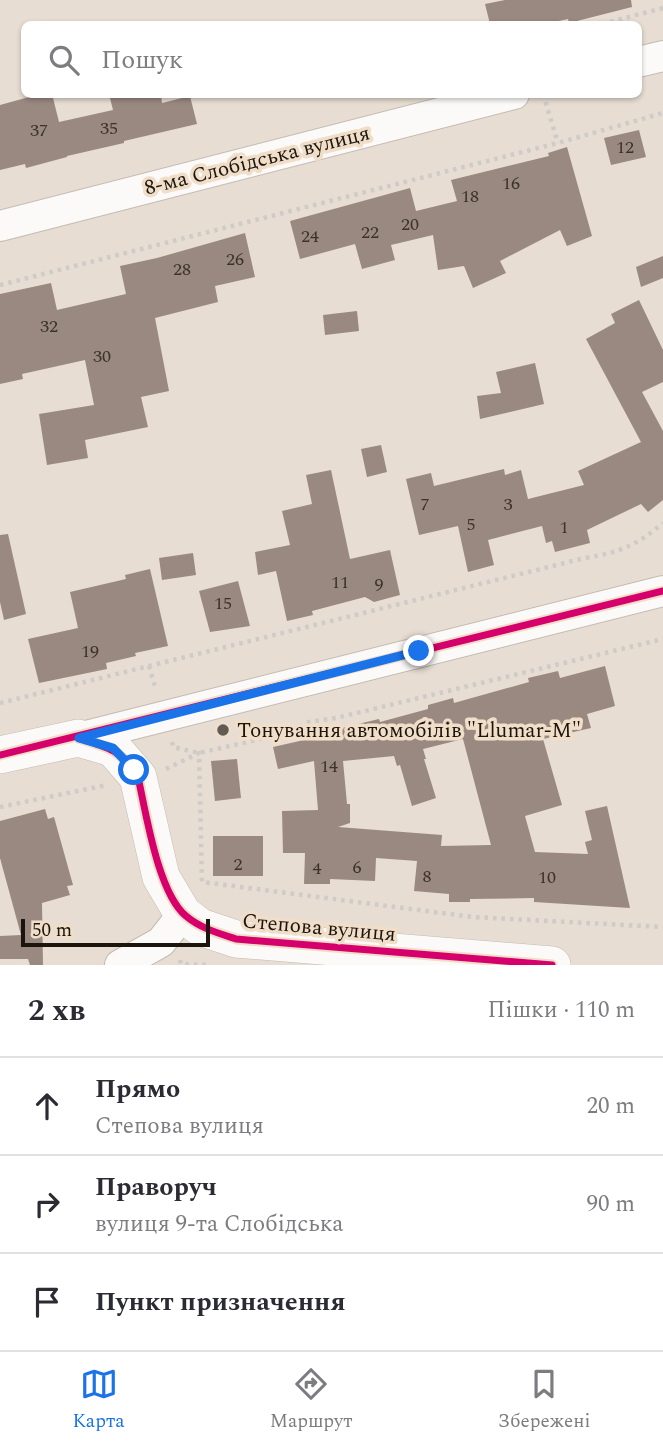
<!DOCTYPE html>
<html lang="uk">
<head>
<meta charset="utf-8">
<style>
	:root { --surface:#fff; --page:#f2f2f3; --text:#2b2b33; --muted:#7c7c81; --line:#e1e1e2; --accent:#1a73e8 }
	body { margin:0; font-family:Spectral,serif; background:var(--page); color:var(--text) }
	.scale { position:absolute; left:21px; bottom:18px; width:189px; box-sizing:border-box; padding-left:7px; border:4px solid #1b150e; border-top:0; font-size:19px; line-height:24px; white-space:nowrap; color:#1b150e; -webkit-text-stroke:5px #f0dec9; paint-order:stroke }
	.stop { position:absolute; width:21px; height:21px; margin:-16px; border:5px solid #1a73e8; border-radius:50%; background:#fff }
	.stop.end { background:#1a73e8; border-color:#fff; box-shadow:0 2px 7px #0008 }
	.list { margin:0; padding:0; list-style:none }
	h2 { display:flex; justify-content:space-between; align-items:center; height:91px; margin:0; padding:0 28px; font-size:30px }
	h2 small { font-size:23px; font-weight:400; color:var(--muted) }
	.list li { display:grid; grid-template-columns:46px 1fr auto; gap:21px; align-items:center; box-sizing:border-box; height:98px; padding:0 28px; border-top:2px solid var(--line) }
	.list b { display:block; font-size:26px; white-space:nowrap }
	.list p { margin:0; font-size:23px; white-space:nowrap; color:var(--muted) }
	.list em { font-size:23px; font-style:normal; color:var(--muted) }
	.icon { flex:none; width:38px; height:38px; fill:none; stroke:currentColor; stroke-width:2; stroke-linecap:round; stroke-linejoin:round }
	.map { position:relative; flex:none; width:663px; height:965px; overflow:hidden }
	.search { position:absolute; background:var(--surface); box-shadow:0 2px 5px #0004; left:21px; right:21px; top:21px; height:77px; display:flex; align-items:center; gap:18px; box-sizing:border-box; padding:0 24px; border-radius:10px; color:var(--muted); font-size:26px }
	.sheet { height:385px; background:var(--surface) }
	nav { display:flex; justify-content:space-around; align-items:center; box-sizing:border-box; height:98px; border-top:2px solid var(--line); background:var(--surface); font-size:19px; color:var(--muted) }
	nav a { display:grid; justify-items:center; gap:4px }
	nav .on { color:var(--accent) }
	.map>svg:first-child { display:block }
	.building { fill:#9a8980; fill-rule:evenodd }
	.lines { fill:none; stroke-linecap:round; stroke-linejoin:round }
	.minor-casing { stroke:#c3bbb2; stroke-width:32 }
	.tertiary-casing { stroke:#c3bbb2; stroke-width:38 }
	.path { stroke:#cecbc8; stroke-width:4.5; stroke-dasharray:3.5 5; stroke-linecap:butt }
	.minor { stroke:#fbfaf8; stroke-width:30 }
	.tertiary { stroke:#fbfaf8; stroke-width:37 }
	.cycleway-casing { stroke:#f0dec9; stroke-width:11 }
	.cycleway { stroke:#d6006c; stroke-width:7 }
	.route { stroke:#1a73e8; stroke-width:9 }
	.poi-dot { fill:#625b53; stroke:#f0dec9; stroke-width:2.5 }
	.labels { text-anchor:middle; stroke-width:7; stroke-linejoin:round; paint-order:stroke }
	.number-label { font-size:18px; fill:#3b322a }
	.street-label { font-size:21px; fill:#1b150e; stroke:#f0dec9 }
	.poi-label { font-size:21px; fill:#1b150e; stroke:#f0dec9; text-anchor:start }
</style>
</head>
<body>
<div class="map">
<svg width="663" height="965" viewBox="0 0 663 965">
	<rect width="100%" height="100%" fill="#e7ddd2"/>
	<path class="building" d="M505,0H631L632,7L569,23L568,19L545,24H490L485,4Z
		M40,94H52L59,122L113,110L109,94H161L162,103L190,96L197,124L124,141V143L67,156V157L26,168L25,164L0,170V105Z
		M639,130L646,157L611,165L604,138Z
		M567,147L592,236L567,246L560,230L500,261L506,273L473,288L464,266L438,270L433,235L391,245L395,260L362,269L355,244L300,259L290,221L410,188L416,211L457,201L451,180L549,156L548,153Z
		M245,233L255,277L215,286L218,302L155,318L169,391L141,397L148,427L85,440L88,458L47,465L39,414L94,405L85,360L22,374L23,379L0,384V294L51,283L57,310L126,294L120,266L157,258Z
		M663,256V278L641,287L636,267Z
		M639,300L663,350V382L642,392L663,431V500L648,512L641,504L587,530L590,543L555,552L552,541L546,543L542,526L488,540L494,565L468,572L458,526L419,535L406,479L431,473L434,486L504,469L505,475L521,470L528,499L584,485L578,471L641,442L586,339L615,323L611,314Z
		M357,311L359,331L325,335L323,315Z
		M535,363L544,404L480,419L477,396L501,393L496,372Z
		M381,445L387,472L367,477L361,449Z
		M331,470L350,559L390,550L400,595L374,602L365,597L312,611L313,615L287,621L276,571L258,575L255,552L290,545L282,511L312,504L306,475Z
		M8,534L26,614L4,620L0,602V535Z
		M193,553L196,575L162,580L159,558Z
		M150,569L168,646L135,653L136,656L106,663L107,669L39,683L28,639L78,628L70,592L126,579L125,575Z
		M238,581L250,626L210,632L199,591Z
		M605,666L615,706L587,714L591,728L543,739L562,805L525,816L535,852L588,854L585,842L592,840L585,811L607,806L630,908L534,902V898L470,899V902H449V894L414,891L417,861L376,858L375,881L330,879V884H304L305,853H283L282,811L318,810L314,761L278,769L273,747L313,738L310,727L333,726V730L379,719L380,722L428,709V705L453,698L454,703L529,682L528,678L558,671L560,678ZM463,739L491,845L441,846L442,835L338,827L350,823V804H347L343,761L394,756L397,766L400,765L412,806L436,798L424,759H426L423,749Z
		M237,759L241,798L215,801L211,761Z
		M45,809L48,819L54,817L73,885L67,886L70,895L42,903L43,965H30L28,959H0V936L21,935L0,858V821Z
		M213,836H263V876H213Z"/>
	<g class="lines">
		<defs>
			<path id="minor" d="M638,62L663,56
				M0,226L514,94
				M78,738L663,591
				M120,965L161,942L183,914"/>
			<path id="tertiary" d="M0,755L78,738L113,748L138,777L161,877L183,914L200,927L236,939L552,965"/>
		</defs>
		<use href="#minor" class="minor-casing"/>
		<use href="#tertiary" class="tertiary-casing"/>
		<path class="path" d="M602,24L663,8
			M543,94L558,143
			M0,285L558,143L663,113
			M149,666L156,690
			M0,703L585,558C620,552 636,546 663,523
			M172,742L173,747L199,753L283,734L309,722L336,718L663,639
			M166,769L199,753L202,882L473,917L663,927
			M0,807L107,785
			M180,960L181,964L210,965"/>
		<use href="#minor" class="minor"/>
		<use href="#tertiary" class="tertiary"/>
		<defs>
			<path id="cycleway" d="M78,738C108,747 121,750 138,777C146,813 158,893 186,916C200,928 218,933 236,939L552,965
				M0,755L663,591"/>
		</defs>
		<use href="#cycleway" class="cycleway-casing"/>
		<use href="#cycleway" class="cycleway"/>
	</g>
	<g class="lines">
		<path class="route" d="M134,770L113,748L79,738L419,651"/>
	</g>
	<circle class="poi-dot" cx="223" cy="730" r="7"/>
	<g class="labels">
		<g class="number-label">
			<text x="109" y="134">35</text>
			<text x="39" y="136">37</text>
			<text x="625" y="153">12</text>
			<text x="511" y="189">16</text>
			<text x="470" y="202">18</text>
			<text x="410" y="230">20</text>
			<text x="370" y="238">22</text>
			<text x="310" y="242">24</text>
			<text x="235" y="265">26</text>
			<text x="182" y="275">28</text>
			<text x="49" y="332">32</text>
			<text x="102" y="362">30</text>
			<text x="425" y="510">7</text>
			<text x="508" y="510">3</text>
			<text x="471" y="530">5</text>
			<text x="564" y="533">1</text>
			<text x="340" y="588">11</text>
			<text x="379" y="590">9</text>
			<text x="223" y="609">15</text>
			<text x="90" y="657">19</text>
			<text x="329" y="772">14</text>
			<text x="238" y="870">2</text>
			<text x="357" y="873">6</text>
			<text x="317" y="874">4</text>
			<text x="427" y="882">8</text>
			<text x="547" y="883">10</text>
		</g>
		<g class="street-label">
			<text transform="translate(257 160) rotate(-14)" y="7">8-ма Слобідська вулиця</text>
			<text transform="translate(319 927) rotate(5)" y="7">Степова вулиця</text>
		</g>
		<g class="poi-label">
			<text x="237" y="737">Тонування автомобілів "Llumar-M"</text>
		</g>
	</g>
</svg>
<div class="scale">50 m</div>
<div class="stop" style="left:134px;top:770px"></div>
<div class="stop end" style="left:419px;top:651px"></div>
<div class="search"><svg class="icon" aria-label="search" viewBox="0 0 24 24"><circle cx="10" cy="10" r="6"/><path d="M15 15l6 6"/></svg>Пошук</div>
</div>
<section class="sheet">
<h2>2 хв<small>Пішки · 110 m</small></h2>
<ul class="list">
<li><svg class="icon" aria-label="ahead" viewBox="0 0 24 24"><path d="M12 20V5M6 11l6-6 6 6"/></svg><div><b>Прямо</b><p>Степова вулиця</p></div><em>20 m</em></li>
<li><svg class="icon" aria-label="right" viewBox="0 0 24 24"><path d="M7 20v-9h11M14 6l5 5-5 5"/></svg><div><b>Праворуч</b><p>вулиця 9-та Слобідська</p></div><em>90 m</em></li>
<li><svg class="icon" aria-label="arrive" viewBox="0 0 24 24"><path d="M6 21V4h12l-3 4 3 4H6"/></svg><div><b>Пункт призначення</b></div></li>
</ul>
</section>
<nav>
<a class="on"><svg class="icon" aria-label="map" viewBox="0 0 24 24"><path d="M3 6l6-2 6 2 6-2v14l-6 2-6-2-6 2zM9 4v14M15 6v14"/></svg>Карта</a>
<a><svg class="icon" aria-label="directions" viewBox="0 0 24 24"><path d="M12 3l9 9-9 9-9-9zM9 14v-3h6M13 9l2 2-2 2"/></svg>Маршрут</a>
<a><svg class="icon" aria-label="saved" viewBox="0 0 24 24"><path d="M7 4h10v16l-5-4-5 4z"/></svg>Збережені</a>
</nav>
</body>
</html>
